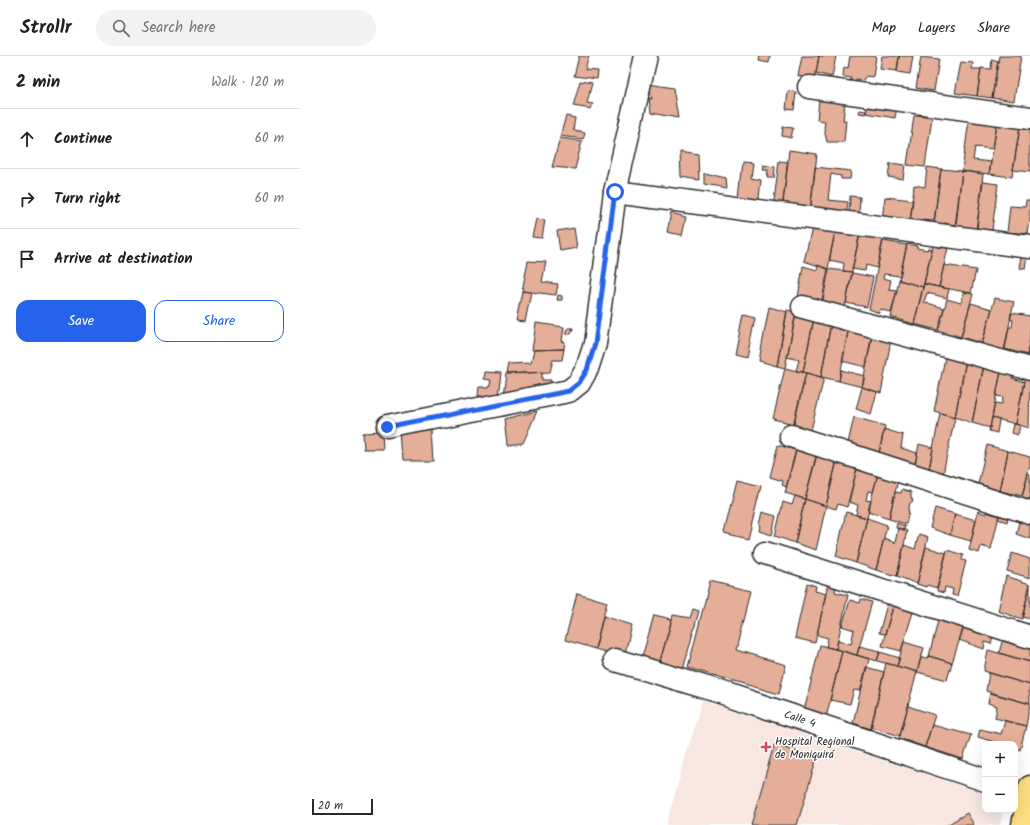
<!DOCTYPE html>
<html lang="en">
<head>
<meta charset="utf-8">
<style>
	:root { --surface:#fff; --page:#f2f2f2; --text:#202124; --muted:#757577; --line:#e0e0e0; --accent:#2563eb }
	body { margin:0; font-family:Kalam,sans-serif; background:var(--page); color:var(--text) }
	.controls { position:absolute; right:12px; bottom:12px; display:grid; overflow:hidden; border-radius:8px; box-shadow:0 4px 16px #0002 }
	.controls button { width:36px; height:36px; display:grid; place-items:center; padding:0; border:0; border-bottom:1px solid var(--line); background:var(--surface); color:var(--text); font:20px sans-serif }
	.scale { position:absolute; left:12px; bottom:10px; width:61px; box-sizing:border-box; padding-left:4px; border:2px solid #2b2b2b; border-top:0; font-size:11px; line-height:14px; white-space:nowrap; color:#2b2b2b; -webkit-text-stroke:3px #fff; paint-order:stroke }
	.stop { position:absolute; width:12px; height:12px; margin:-9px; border:3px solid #2563eb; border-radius:50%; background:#fff }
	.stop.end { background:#2563eb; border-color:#fff; box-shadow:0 1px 4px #0008 }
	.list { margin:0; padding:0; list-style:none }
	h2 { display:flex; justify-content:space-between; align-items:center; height:52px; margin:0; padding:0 16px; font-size:17px }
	h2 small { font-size:13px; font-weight:400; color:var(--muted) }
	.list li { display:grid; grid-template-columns:26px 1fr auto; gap:12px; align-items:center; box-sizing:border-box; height:60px; padding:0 16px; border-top:1px solid var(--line) }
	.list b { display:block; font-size:15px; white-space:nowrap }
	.list em { font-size:13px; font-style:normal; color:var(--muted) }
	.actions { display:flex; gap:8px; padding:12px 16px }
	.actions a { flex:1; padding:9px 0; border:1px solid var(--accent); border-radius:12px; text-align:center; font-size:14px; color:var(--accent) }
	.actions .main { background:var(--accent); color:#fff }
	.icon { flex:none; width:22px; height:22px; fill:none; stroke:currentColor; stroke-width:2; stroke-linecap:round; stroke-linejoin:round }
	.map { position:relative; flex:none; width:730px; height:769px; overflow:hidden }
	header { display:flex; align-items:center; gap:24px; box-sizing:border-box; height:56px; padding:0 20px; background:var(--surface); border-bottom:1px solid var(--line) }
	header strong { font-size:19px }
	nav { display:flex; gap:22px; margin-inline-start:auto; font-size:14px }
	.search { width:280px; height:36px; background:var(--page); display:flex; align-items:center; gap:10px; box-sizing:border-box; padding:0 14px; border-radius:22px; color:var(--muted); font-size:15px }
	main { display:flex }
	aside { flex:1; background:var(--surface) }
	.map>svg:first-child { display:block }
	.built { fill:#f7e7e0 }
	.building { fill:#e4ae98; stroke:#2b2b2b }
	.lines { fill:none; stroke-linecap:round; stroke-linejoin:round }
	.minor-casing { stroke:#2b2b2b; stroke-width:25 }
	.major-casing { stroke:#2b2b2b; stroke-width:25 }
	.minor { stroke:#fff; stroke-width:22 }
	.major { stroke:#fddf80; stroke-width:22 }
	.route { stroke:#2563eb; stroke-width:5 }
	.poi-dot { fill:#d1495b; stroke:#fff; stroke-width:1.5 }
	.labels { text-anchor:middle; stroke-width:3; stroke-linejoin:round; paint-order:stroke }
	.street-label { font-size:11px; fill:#2b2b2b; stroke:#fff }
	.poi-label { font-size:11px; fill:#2b2b2b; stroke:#fff; text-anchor:start }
</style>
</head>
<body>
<header>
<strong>Strollr</strong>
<div class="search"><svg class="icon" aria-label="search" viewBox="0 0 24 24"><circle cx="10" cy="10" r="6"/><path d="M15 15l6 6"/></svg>Search here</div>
<nav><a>Map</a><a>Layers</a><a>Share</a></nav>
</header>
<main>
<aside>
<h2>2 min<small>Walk · 120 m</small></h2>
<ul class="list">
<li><svg class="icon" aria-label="ahead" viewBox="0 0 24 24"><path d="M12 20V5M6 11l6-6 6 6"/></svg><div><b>Continue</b></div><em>60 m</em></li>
<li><svg class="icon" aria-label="right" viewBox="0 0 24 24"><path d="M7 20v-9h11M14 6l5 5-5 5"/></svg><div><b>Turn right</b></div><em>60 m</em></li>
<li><svg class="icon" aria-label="arrive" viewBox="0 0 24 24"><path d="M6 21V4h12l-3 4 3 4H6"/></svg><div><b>Arrive at destination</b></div></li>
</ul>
<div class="actions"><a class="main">Save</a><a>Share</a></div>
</aside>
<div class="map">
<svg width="730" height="769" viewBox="0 0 730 769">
	<rect width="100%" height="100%" fill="#fff"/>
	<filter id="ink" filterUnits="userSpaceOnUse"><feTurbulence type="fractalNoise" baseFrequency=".025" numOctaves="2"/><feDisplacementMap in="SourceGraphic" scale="8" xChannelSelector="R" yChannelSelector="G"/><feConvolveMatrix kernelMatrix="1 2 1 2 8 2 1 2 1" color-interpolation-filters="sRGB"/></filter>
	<g filter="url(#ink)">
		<path class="built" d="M402,644L685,738V754H703L700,769H366Z"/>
		<path class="building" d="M279,0H289L285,14L298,15L297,23L274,20Z
			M460,0H470L469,7L459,5Z
			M502,0H519L515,23L498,20Z
			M519,0H536L532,21L516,17Z
			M550,0H576L573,21L566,20L563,24L556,23L555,27H550L551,22L543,21L544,11L548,12Z
			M582,0H599L597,15L580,13Z
			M599,0H613L610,18L597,16Z
			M699,0H721L714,45L692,42Z
			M621,1L639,3L634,35L616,32Z
			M692,3L698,5L692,42L677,40L681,12L691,13Z
			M661,6L673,7L672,13H681L677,40L655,37Z
			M280,25L292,27L287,47L293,48L291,53L273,50Z
			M349,28L373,32L378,62L351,57L349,42L352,43Z
			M488,35L496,36L494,54L486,53Z
			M519,44L545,47L543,64H546L544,86H527L524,73L525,65L517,64Z
			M568,47L597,51L595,62L566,57Z
			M560,54L566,55L565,58L559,57Z
			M618,59L632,61L625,111L607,109L614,60H618Z
			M266,60L275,62L273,74L285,76L283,83L260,80Z
			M698,61L721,64L712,121L689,118Z
			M669,63L680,64V66L697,68L693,93L675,91L673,104L691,106L689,118L662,115Z
			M721,64L730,65V116L713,114Z
			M483,71L493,72L491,82L482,80Z
			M260,82L282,85L275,113L252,111Z
			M489,94L517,98L510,156L482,154Z
			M380,95L398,98L399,124L381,121Z
			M479,105L488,106L482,154L473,153Z
			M442,106L453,107L451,122L461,124L458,151L437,149Z
			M590,107L605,109L603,123L588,121Z
			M463,109L475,111L474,122H467L468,114H462Z
			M515,111L551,115L550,123H541V120L531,118L528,144L548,146L546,161L510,156Z
			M627,111L641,113L634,165L622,164V167L610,166L614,129L625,131Z
			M641,113L662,115L656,169L644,167L643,169L634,168Z
			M662,115L683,118L677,173L655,171Z
			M404,117L426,122L427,132L404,128Z
			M683,126L698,128L692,174H687V176L676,174Z
			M550,140L560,141L559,160L549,159Z
			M585,141L613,144L610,166L582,163Z
			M726,145H730V164L728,178L707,176L710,150L725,151Z
			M371,157L386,161L382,179L367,176Z
			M236,163L245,164L242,182L232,181Z
			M274,172L277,192L260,195L257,175Z
			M512,172L535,175L528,213L504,205Z
			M535,177L559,180L552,216L543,215L544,207L529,204Z
			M560,179L583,183L577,212L566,209L565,215L552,213Z
			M583,185L607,189L600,220L584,218L583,222L591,224L589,233L597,234L591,257L580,253L579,257L569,253Z
			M607,188L617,190V192L627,194L629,192L632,193L623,231L599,224Z
			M633,190L648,192L639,231L624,228Z
			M722,200H728L726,213L720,212Z
			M228,205L246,206L242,226L258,228L256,239L222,235Z
			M518,209L528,213L521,249L498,241L503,210L517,214Z
			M644,209L676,214L671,237L639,231Z
			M529,213L552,216L545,252L522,249Z
			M552,217L573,221L567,251L546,247Z
			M599,224L623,231L614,268L591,261Z
			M624,228L649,233L647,242L627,237L624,246L644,252L638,274L614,268Z
			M222,235L231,236L225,266L216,265Z
			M664,236L673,238L661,281L638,274L647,243L661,247Z
			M258,239L262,240V244H257Z
			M695,242L714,246L704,294L682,289Z
			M671,247L692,253L682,287L661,281Z
			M469,251L487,256L477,310L459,305Z
			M487,254L496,256L485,312L477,310Z
			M711,257L730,260V283L727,299L705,293L709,271H712L713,264L710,263Z
			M496,258L514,262L503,316L496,315L499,304L487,301Z
			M443,259L455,262L447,302L435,299Z
			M514,262L531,267L521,321L503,316Z
			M236,267L264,271L262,285L265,286L264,293L232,294Z
			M531,267L549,271L539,325L521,321Z
			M549,271L572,281L566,311L542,305Z
			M268,272H273L271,278H266Z
			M572,278L591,284L581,337L562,331Z
			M730,283V299H727Z
			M264,293L262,304H253L250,316L206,318L208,308L231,307L234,294Z
			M646,297L666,304L655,361L634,355Z
			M666,304L684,309L672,367L655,361Z
			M684,309L701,315L690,372L672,367Z
			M485,312L506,317L494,368L473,363Z
			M541,314L565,320L562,331L539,325Z
			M701,315L713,318L712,322L724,326L716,368L692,362L695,347L702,348L703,341L696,340Z
			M185,316L201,317L198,340H178L179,331H189L191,324L184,323Z
			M242,316V324H251L250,330L203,340L206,318Z
			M506,317L524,322L510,378L492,373Z
			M725,320L730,322L729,372L716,368Z
			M562,331L577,336L571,358L556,353Z
			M237,355L223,387L207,389L204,363Z
			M640,357L655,361L643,418L629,413Z
			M554,361L585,370L579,397L548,387Z
			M692,362L699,364L697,377L689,375Z
			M714,368L720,369L718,379L712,377Z
			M584,373L603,379L601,392L617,397L615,409L579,397Z
			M131,374L133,405H103L101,375Z
			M82,376L83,394H64L63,377Z
			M619,388L633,392L629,413L615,409Z
			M478,389L496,394L486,431L482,429L483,425L470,421Z
			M687,389L708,395L700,435L678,428Z
			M496,394L516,400L505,443L485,437Z
			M708,395L730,401V410L722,440L700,435Z
			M517,399L537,404L526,450L505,443Z
			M537,404L557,412L547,451L538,448L536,453L526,450Z
			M557,412L578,418L573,436L568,435L566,444L571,445L567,462L556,459L558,449L549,446Z
			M578,418L598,424L589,462L568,455Z
			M728,418L730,419V444L722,442Z
			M437,424L461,430L448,483L424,477Z
			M602,433L611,436V441L613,445L610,447L608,455H609L606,468L589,463L595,436L601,437Z
			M495,440L505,443L495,487L475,480L483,446L492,449Z
			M505,443L526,450L516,494L495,487Z
			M635,452L655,458L650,479L630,472Z
			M700,454L709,457L707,466L698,463Z
			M678,455L686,458V456L699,460L691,493L681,490L679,497L669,494Z
			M462,456L476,460L472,479L459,475L460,470L459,469Z
			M546,456L567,462L556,507L536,500Z
			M655,458L676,464L671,485L650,479Z
			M721,458L730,463V483L716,478Z
			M567,462L587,469L576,514L556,507Z
			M597,467L605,470L604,474L596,472Z
			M598,472L607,475L597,520L576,514L584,482L595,487Z
			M619,478L628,481L617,528L597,520L604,489L615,493Z
			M626,491L646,497L637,532L627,529L626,531L617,528Z
			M647,494L663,499L662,504L666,505L657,540L652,539L653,533L645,531L644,537L637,535Z
			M712,497L730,503V522L707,515Z
			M706,520L730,528L722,563L698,555Z
			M410,525L450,535L436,594L486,609L479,638L388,612Z
			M507,527L516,530L515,535L526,538L515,587L495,582Z
			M528,527L536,529L535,536L548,539L536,593L526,591L528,582L517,579Z
			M730,529V563L722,561Z
			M277,537L307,546L295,593L265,584Z
			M561,543L572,546L557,599L536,593V592L538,584L551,588L554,574L542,570L550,544L560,547Z
			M588,545L594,547L585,578L579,577Z
			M594,547L614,553L601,595L582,590Z
			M393,553L399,555L383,614L359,609L373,559L390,562Z
			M354,559L372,563L359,609L341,605Z
			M303,560L332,569L324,601L295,593Z
			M639,561L664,570L652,607L629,600Z
			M664,570L693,579L691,588L685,586L684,593L659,584Z
			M703,582L730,590V606L699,597Z
			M604,586L624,592L617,616L597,610Z
			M520,589L542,595L526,662L504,655Z
			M559,590L580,595L577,605L557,599Z
			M688,594L730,606V629L684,615Z
			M542,595L569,603L561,635L554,634L550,648L530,644Z
			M580,596L600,602L597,610L577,605Z
			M629,600L652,607L647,624L617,616L621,601L627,602Z
			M586,607L617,616L600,680L571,671Z
			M566,611L584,616L571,673L553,667Z
			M689,617L730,629L729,637H730V648L686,635Z
			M690,637L730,648L726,670L695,662L697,650L688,647Z
			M608,650L635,659L625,691L599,682Z
			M705,665L726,670L720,694L715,692V688H701L678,681L680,673L701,678Z
			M632,669L671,679L663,703L625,691Z
			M474,689L517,701L497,769H451Z
			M667,757L674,769H647Z"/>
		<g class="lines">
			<defs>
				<g id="minor">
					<path d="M509,31L730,62"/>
					<path d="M315,136L730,191"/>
					<path d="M503,251L730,313"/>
					<path d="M87,371L269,335L279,327L287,313L295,288L315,136L346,0"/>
					<path d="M491,380L730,457"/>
					<path d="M465,497L730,581"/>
					<path id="s1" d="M315,604L414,634L685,724"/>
				</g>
				<path id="major" d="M723,769L730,731"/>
			</defs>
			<use href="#minor" class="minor-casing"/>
			<use href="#major" class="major-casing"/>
			<use href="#minor" class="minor"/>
			<use href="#major" class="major"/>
		</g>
	</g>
	<g class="lines" filter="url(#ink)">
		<path class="route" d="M87,371L269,335L279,327L287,314L295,288L315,136"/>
	</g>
	<path class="poi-dot" d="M464 685h4v4h4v4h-4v4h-4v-4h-4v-4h4z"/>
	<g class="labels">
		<g class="street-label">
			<text dy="4" stroke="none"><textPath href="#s1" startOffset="194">Calle 4</textPath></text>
		</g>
		<g class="poi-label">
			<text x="475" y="689">Hospital Regional<tspan x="475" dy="13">de Moniquirá</tspan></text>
		</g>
	</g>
</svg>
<div class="controls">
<button>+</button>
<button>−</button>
</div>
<div class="scale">20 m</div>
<div class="stop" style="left:315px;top:136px"></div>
<div class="stop end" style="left:87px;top:371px"></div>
</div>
</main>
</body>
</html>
